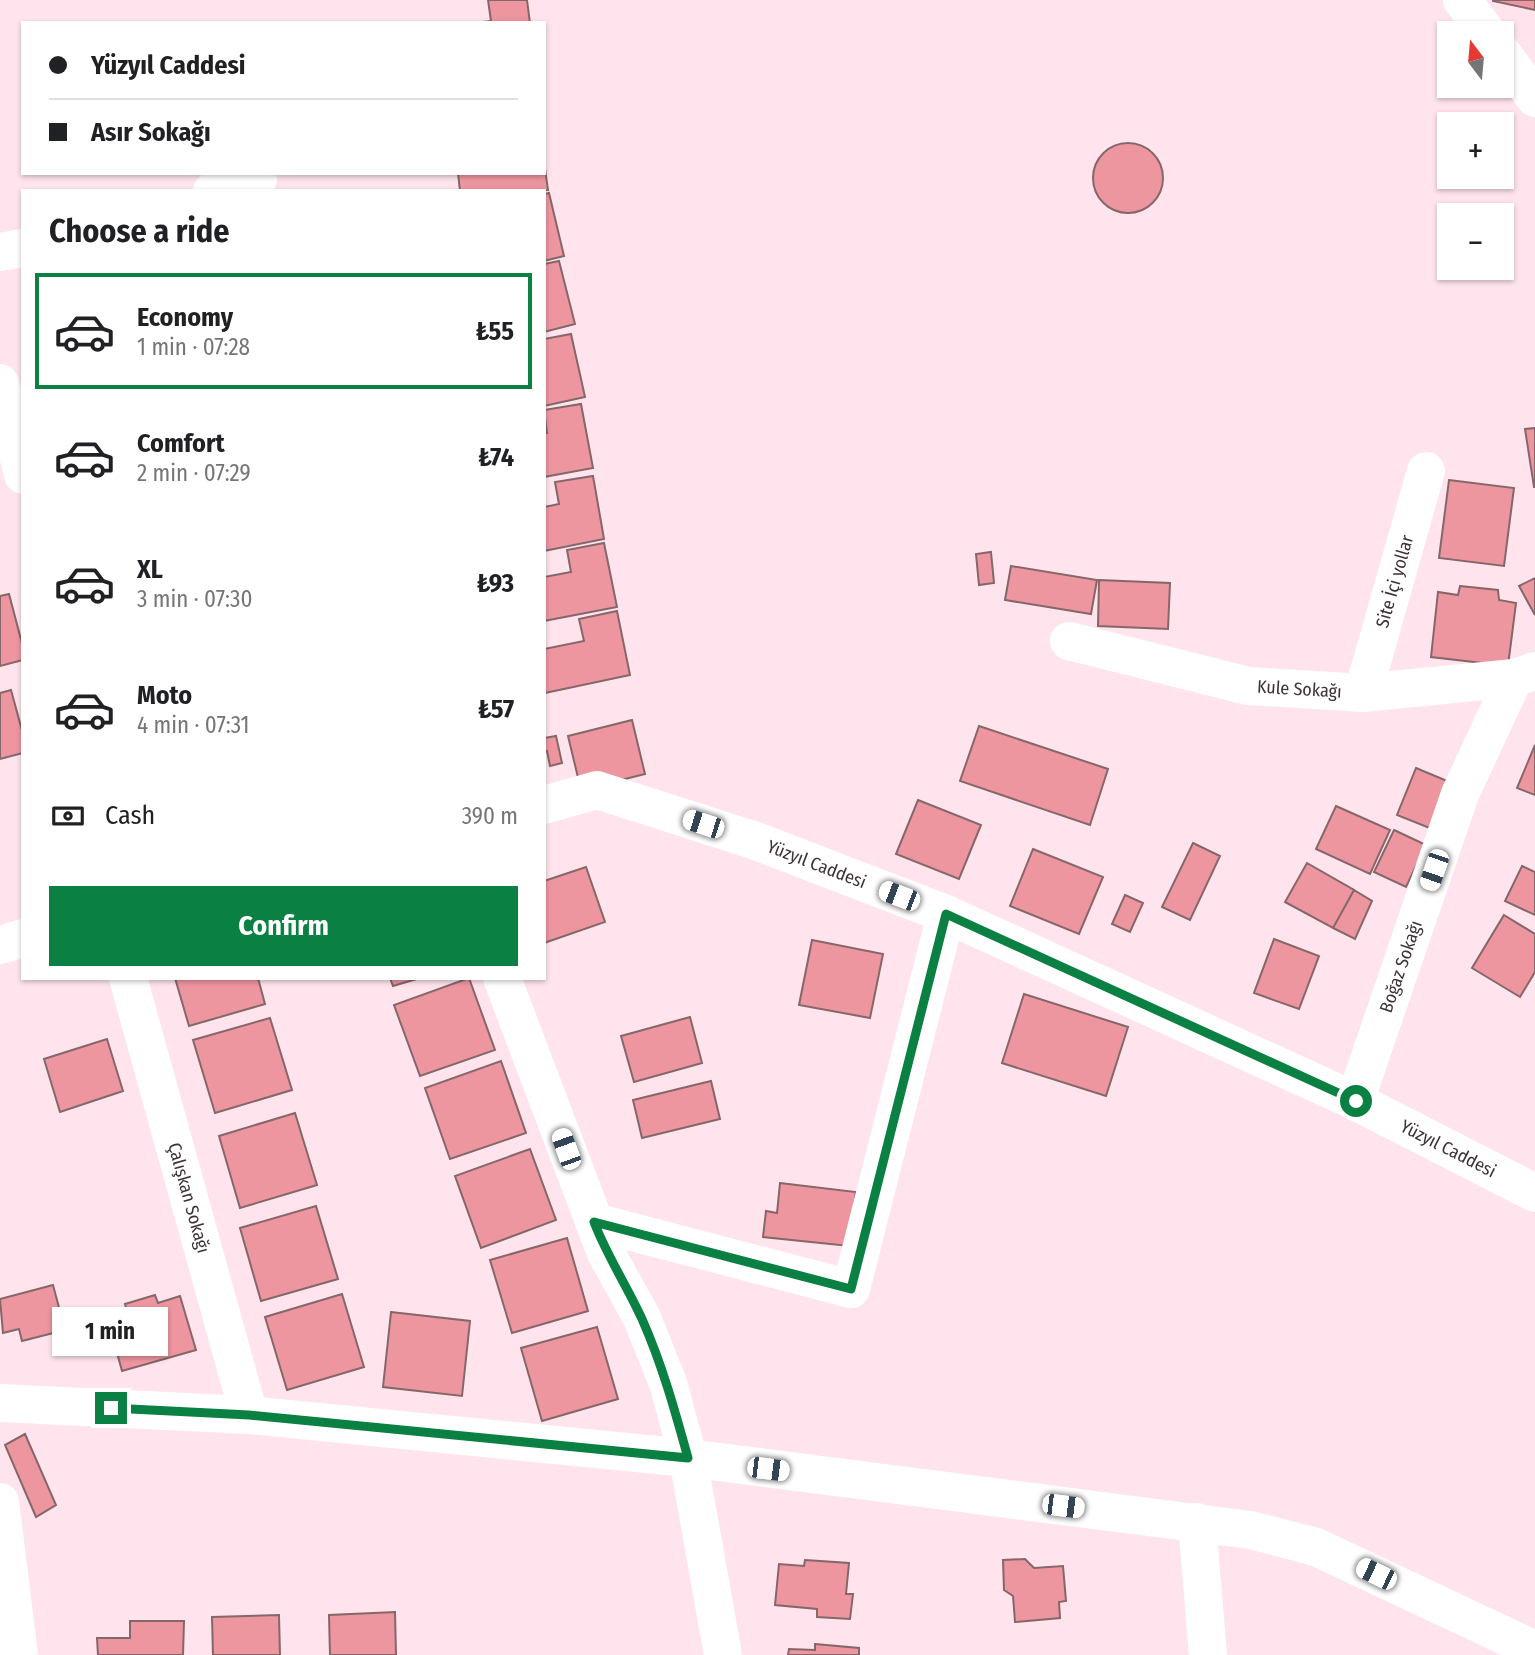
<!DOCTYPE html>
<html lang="en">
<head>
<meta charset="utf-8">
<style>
  body { margin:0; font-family:"Fira Sans Condensed",sans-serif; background:#f2f2f2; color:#202124; height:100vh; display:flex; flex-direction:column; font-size:26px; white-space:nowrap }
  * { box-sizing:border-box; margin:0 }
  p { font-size:23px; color:#757577 }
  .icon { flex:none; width:38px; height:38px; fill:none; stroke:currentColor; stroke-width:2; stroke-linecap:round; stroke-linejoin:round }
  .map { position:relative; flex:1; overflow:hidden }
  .sheet { position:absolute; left:21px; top:189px; width:525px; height:791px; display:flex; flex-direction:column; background:#fff; border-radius:0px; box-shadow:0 2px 5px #0004 }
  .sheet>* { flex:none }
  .hud { position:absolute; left:21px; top:21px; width:525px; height:154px; border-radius:0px; box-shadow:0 2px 5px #0004; display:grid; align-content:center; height:154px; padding:0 28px; background:#fff }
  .needle { width:46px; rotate:344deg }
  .buttons { position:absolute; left:1437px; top:21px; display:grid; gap:14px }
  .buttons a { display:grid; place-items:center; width:77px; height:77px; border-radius:0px; background:#fff; box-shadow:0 2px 5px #0004; font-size:35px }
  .end { position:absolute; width:32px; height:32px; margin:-16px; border:9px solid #0b8043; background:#fff; box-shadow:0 0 0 4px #fff }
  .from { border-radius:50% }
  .bubble { position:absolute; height:49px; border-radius:0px; background:#fff; box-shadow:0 2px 5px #0004; font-size:23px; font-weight:700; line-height:49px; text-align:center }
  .car { position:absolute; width:21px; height:42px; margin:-21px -10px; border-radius:9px; box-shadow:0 0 5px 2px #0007; background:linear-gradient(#fff 24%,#345 0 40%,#fff 0 76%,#345 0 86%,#fff 0) }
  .hud b { display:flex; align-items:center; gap:24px; height:66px; font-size:26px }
  .hud b+b { border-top:2px solid #e0e0e0 }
  .hud i { width:18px; height:18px; background:#202124 }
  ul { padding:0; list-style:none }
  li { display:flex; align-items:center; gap:21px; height:116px; margin:0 14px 10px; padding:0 14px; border:4px solid transparent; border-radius:0px }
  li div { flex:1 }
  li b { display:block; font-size:26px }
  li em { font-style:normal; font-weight:700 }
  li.current { border-color:#0b8043 }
  li>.icon { width:63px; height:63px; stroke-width:1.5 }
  h2 { padding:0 28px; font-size:32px; line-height:84px }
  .pay { display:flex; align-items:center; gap:18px; height:77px; padding:0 28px; font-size:26px }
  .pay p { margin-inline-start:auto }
  .action { display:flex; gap:14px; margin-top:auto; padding:14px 28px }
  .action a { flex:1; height:80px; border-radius:0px; background:#0b8043; color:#fff; font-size:28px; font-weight:700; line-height:80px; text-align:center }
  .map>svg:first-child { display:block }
  .building { fill:#ed96a0; stroke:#856769; stroke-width:2 }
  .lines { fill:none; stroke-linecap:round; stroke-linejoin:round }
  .minor { stroke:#fff; stroke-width:38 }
  .route { stroke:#0b8043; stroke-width:9 }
  .labels { text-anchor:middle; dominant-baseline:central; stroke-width:5; stroke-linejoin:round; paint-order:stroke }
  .street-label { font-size:18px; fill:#3f3237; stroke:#fff }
</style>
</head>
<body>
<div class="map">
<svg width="1535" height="1655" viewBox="0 0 1535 1655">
  <rect width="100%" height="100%" fill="#ffe4ee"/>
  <path class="building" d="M488 0H527L530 23H475L491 21Z
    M1535 0V10L1493 1V0Z
    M1093 178a35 35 0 1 1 70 0a35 35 0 1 1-70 0Z
    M544 162 548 190 460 191 458 173H544Z
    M549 193 564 256 544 261V194Z
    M559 261 575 324 544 332V264Z
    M571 334 585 397 544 406V339Z
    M581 404 593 468 544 477V433H547L544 410Z
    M1535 428V487H1534L1525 429Z
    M593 476 604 539 544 551V507L559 504 555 482Z
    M1449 480 1514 488 1504 566 1439 558Z
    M604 543 617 607 544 621V577L571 572 567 550Z
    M991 552 994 583 979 585 976 554Z
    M1011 566 1097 580 1091 614 1005 600Z
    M1535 578V615L1519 586Z
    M1099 580 1170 583 1168 629 1098 626Z
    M1460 586 1498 590 1499 600 1516 603 1508 666 1431 657 1438 592 1458 595Z
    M9 594 23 647V660L0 666V596Z
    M617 611 630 675 545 693 544 649 584 641 579 619Z
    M11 690 23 734V753L0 759V693Z
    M632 720 645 774 581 790 568 736Z
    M979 726 1108 769 1090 825 960 781Z
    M556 736 562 763 550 766 547 751 544 752V738Z
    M1535 745V795L1517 788Z
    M1416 768 1452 783 1432 829 1397 815Z
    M918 800 981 825 959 879 896 854Z
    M1336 806 1390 830 1370 874 1316 849Z
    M1394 830 1426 845 1406 887 1374 872Z
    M1193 843 1220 856 1190 920 1162 907Z
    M1033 849 1103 877 1079 934 1010 906Z
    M1307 863 1354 890 1333 928 1285 902Z
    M1522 866 1535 872V915L1505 901Z
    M586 867 605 922 544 943V881Z
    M1354 890 1372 901 1355 939 1333 928Z
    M1125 895 1143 903 1130 932 1112 924Z
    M1504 915 1535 934V972L1520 997 1472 968Z
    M1274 939 1319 956 1299 1009 1254 993Z
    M812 940 883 954 870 1018 799 1005Z
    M175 978H258L265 1004 189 1026Z
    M390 978H420L393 986Z
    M469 978 495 1050 420 1076 394 1005Z
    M1024 994 1128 1027 1106 1096 1002 1063Z
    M690 1017 702 1063 634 1082 621 1036Z
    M270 1018 292 1090 215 1113 193 1040Z
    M107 1039 123 1091 60 1112 44 1059Z
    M501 1061 526 1133 450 1159 425 1088Z
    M711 1081 720 1119 642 1138 633 1100Z
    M295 1113 317 1185 240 1208 219 1136Z
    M530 1149 556 1220 481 1248 455 1176Z
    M780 1183 856 1192 849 1246 763 1237 766 1211 777 1213Z
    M316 1206 338 1279 261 1301 240 1228Z
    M567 1238 588 1311 512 1333 490 1260Z
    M53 1285 65 1330 22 1341 19 1329 3 1333 0 1299Z
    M342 1294 364 1367 287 1390 265 1317Z
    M155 1295 158 1303 180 1296 196 1350 122 1371 107 1317 127 1311 125 1304Z
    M391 1312 470 1321 462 1396 383 1387Z
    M597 1327 618 1399 542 1421 521 1348Z
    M25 1434 56 1505 36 1517 5 1445Z
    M1025 1559 1034 1568 1063 1566 1066 1601 1059 1602 1060 1618 1015 1622 1013 1596 1004 1590 1003 1560Z
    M805 1560 849 1563 846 1594H853L850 1619 817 1617V1609L775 1605 779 1564 804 1566Z
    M395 1612 396 1655H330L329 1615Z
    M279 1615 280 1655H213L212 1617Z
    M130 1621H184L183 1655H98L97 1638H130Z
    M815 1644 859 1648V1655H788L789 1649 815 1650Z"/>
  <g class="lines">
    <g class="minor">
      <path d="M1462 0 1487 33"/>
      <path d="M1502 53 1535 98"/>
      <path d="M212 191 258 179"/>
      <path d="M0 252 23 248"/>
      <path d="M0 383 23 475"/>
      <path id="s1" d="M1069 641 1248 686 1363 693 1514 678 1535 671"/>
      <path id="s2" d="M1363 693 1426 471"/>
      <path id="s3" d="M544 805 597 790 756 841 946 914 1355 1101 1535 1193"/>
      <path d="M0 945 23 938"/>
      <path id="s4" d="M128 978 249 1415"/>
      <path d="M502 978 606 1253 642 1318 669 1386 688 1458 723 1655"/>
      <path id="s5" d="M1355 1101 1460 794 1514 678"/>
      <path d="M594 1222 851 1289 946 914"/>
      <path d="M0 1403 249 1415 688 1458 1250 1530 1316 1547 1535 1650"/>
      <path d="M0 1502 19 1655"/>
      <path d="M1197 1522 1208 1655"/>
    </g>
  </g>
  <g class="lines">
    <path class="route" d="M111 1408 249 1415 688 1458C675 1411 662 1364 642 1319 627 1286 607 1256 594 1222L851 1289 946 914 1356 1101"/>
  </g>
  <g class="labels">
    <g class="street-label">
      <text stroke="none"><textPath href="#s2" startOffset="116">Site İçi yollar</textPath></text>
      <text stroke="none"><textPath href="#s1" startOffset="236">Kule Sokağı</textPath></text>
      <text stroke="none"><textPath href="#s3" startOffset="287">Yüzyıl Caddesi</textPath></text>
      <text stroke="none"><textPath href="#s5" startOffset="142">Boğaz Sokağı</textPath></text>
      <text stroke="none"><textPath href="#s3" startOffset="980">Yüzyıl Caddesi</textPath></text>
      <text stroke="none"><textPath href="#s4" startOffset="228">Çalışkan Sokağı</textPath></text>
    </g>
  </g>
</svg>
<div class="buttons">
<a><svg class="needle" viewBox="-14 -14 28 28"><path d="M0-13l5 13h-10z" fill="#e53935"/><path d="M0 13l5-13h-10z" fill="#757577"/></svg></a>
<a>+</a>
<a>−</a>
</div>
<i class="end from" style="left:1356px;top:1101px"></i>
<i class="end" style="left:111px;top:1408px"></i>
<div class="bubble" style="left:52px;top:1307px;width:116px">1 min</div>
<i class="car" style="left:703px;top:824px;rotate:288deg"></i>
<i class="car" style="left:1434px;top:870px;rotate:199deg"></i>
<i class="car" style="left:899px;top:896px;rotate:291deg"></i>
<i class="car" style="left:566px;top:1149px;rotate:340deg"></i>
<i class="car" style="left:768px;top:1469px;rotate:97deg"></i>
<i class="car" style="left:1063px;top:1506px;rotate:97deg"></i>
<i class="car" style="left:1376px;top:1574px;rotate:296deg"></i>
<div class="hud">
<b><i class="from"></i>Yüzyıl Caddesi</b>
<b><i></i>Asır Sokağı</b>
</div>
<section class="sheet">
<h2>Choose a ride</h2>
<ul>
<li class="current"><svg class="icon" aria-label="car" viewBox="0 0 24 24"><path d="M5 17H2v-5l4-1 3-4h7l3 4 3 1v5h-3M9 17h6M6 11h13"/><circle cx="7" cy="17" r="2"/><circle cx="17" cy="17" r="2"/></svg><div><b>Economy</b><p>1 min · 07:28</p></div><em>₺55</em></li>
<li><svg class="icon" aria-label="car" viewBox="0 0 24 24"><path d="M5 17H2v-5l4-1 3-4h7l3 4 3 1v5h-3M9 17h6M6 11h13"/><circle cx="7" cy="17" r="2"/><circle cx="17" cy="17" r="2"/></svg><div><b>Comfort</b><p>2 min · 07:29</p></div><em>₺74</em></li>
<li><svg class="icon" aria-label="car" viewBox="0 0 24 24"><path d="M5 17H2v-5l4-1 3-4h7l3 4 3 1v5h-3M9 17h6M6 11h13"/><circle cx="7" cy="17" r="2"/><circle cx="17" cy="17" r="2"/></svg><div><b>XL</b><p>3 min · 07:30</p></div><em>₺93</em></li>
<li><svg class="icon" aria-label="car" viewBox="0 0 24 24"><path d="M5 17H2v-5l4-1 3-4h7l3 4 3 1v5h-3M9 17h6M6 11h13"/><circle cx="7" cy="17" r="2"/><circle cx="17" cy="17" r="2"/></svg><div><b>Moto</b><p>4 min · 07:31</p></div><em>₺57</em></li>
</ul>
<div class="pay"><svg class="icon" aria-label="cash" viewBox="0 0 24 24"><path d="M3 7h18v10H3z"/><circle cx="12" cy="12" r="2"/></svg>Cash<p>390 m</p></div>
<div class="action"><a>Confirm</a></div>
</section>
</div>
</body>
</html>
